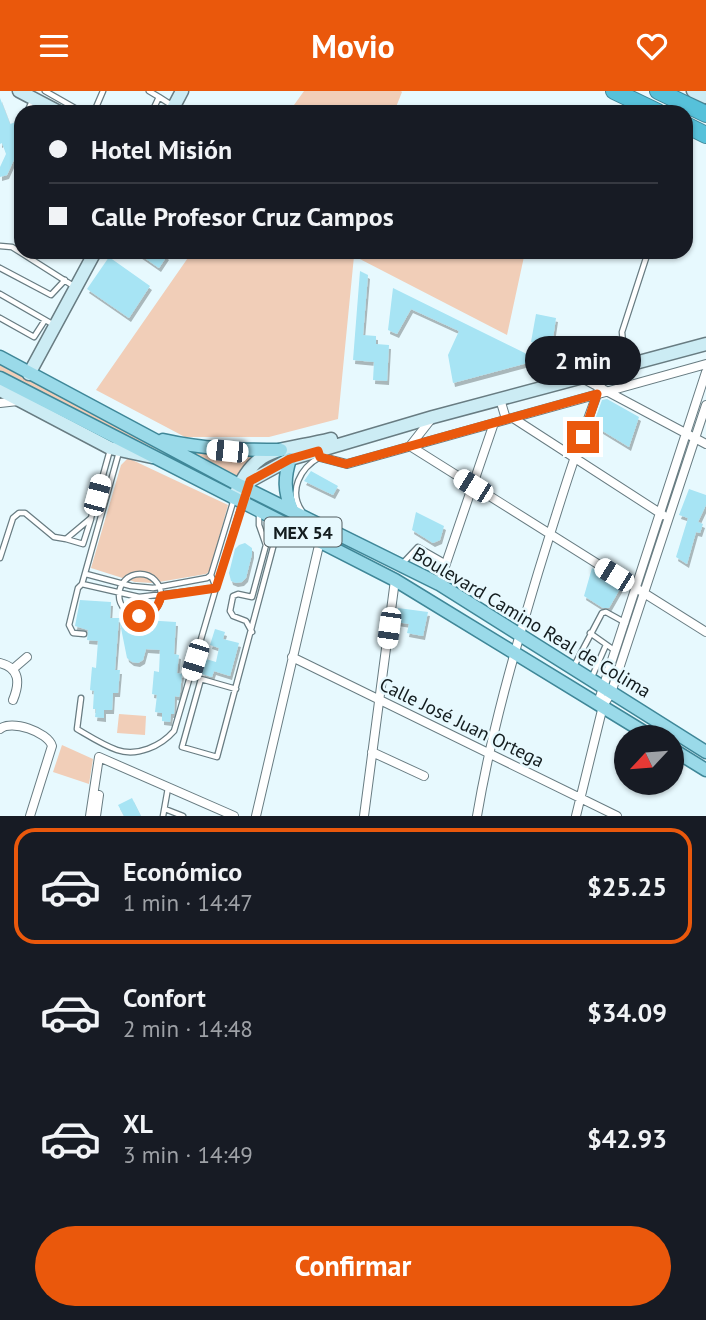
<!DOCTYPE html>
<html lang="es">
<head>
<meta charset="utf-8">
<style>
  body { margin:0; font-family:"PT Sans",sans-serif; background:#242831; color:#f1f3f6; height:100vh; display:flex; flex-direction:column; font-size:26px; white-space:nowrap }
  * { box-sizing:border-box; margin:0 }
  p { font-size:23px; color:#9ea1a6 }
  .icon { flex:none; width:38px; height:38px; fill:none; stroke:currentColor; stroke-width:2; stroke-linecap:round; stroke-linejoin:round }
  .map { position:relative; height:725px; overflow:hidden }
  .panel { display:flex; flex-direction:column; background:#171b24; flex:1 }
  .panel>* { flex:none }
  .banner { position:absolute; left:14px; top:14px; width:679px; height:154px; border-radius:21px; box-shadow:0 2px 5px #0004; display:grid; align-content:center; height:154px; padding:0 35px; background:#171b24 }
  .needle { width:46px; rotate:244deg }
  .controls { position:absolute; left:614px; top:634px; display:grid; gap:14px }
  .controls a { display:grid; place-items:center; width:70px; height:70px; border-radius:50%; background:#171b24; box-shadow:0 2px 5px #0004; font-size:35px }
  .end { position:absolute; width:32px; height:32px; margin:-16px; border:9px solid #ea580c; background:#fff; box-shadow:0 0 0 4px #fff }
  .from { border-radius:50% }
  .bubble { position:absolute; height:49px; border-radius:24px; background:#171b24; box-shadow:0 2px 5px #0004; font-size:23px; font-weight:700; line-height:49px; text-align:center }
  .car { position:absolute; width:21px; height:42px; margin:-21px -10px; border-radius:9px; box-shadow:0 0 5px 2px #0007; background:linear-gradient(#fff 24%,#345 0 40%,#fff 0 76%,#345 0 86%,#fff 0) }
  .banner b { display:flex; align-items:center; gap:24px; height:66px; font-size:26px }
  .banner b+b { border-top:2px solid #363941 }
  .banner i { width:18px; height:18px; background:#f1f3f6 }
  ul { padding:12px 0 0; list-style:none }
  li { display:flex; align-items:center; gap:21px; height:116px; margin:0 14px 10px; padding:0 21px; border:4px solid transparent; border-radius:21px }
  li div { flex:1 }
  li b { display:block; font-size:26px }
  li em { font-style:normal; font-weight:700 }
  li.on { border-color:#ea580c }
  li>.icon { width:63px; height:63px; stroke-width:1.5 }
  .primary-button { display:flex; gap:14px; margin-top:auto; padding:14px 35px }
  .primary-button a { flex:1; height:80px; border-radius:42px; background:#ea580c; color:#fff; font-size:28px; font-weight:700; line-height:80px; text-align:center }
  header { display:flex; justify-content:space-between; align-items:center; height:91px; padding:0 35px; background:#ea580c; color:#fff; font-size:32px; font-weight:700 }
  .map>svg:first-child { display:block }
  .green { fill:#f1ceb8 }
  .building { fill:#a7e4f4; filter:url(#shadow) }
  .lines { fill:none; stroke-linecap:round; stroke-linejoin:round }
  .lane-casing { stroke:#687c82; stroke-width:7 }
  .street-casing { stroke:#687c82; stroke-width:10 }
  .secondary-casing { stroke:#687c82; stroke-width:15 }
  .primary-casing { stroke:#3f8798; stroke-width:15 }
  .highway-casing { stroke:#3f8798; stroke-width:18 }
  .lane { stroke:#fff; stroke-width:4.5 }
  .street { stroke:#fff; stroke-width:8 }
  .secondary { stroke:#ccecf4; stroke-width:12 }
  .primary { stroke:#9adae9; stroke-width:12 }
  .highway { stroke:#56c1da; stroke-width:16 }
  .route { stroke:#ea580c; stroke-width:9 }
  .labels { text-anchor:middle; dominant-baseline:central; stroke-width:5; stroke-linejoin:round; paint-order:stroke }
  .shield { fill:#e7f9fe; stroke:#535e61; stroke-width:2 }
  .shield-label { font-size:18px; font-weight:bold; fill:#131c1e }
  .street-label { font-size:19px; fill:#131c1e; stroke:#e7f9fe }
</style>
</head>
<body>
<header><svg class="icon" aria-label="menu" viewBox="0 0 24 24"><path d="M4 6h16M4 12h16M4 18h16"/></svg>Movio<svg class="icon" aria-label="heart" viewBox="0 0 24 24"><path d="M12 20l-8-8c-3-5 5-10 8-4 3-6 11-1 8 4z"/></svg></header>
<div class="map">
<svg width="706" height="725" viewBox="0 0 706 725">
  <defs>
    <filter id="shadow"><feDropShadow dx="2" dy="4" stdDeviation="0" flood-color="#0004"/></filter>
  </defs>
  <rect width="100%" height="100%" fill="#e7f9fe"/>
  <path class="green" d="M304 0H401L402 1 394 21H289Z
    M192 161H525L507 244 354 165 338 328 269 346H185L96 299Z
    M0 271 226 391 73 319 0 280Z
    M171 353 262 363 239 387Z
    M128 367 228 414 210 480 206 483 153 492 135 491 91 477 121 374Z
    M119 623 146 625 145 644 117 642Z
    M62 654 93 668 89 693 53 681Z"/>
  <path class="building" d="M0 7 10 33 19 30 16 45 21 48V67L18 60 7 84 0 86V76L6 63 2 52 0 53Z
    M136 161H162L167 165 159 177Z
    M109 166 150 195 129 227 87 198Z
    M360 180 368 184 363 244 376 245V253L389 254 387 290 373 289 374 271 353 269Z
    M393 197 478 239 539 269 453 292 448 264 459 240 411 218 397 243 388 239Z
    M536 223 556 227 552 254 531 251Z
    M607 308 639 326 629 356 593 334 602 309Z
    M311 380 338 395 333 404 304 390Z
    M689 398 706 404V414L698 431 703 433 700 442 696 441 687 473 676 466 688 427 679 424Z
    M416 421 444 435 440 449 433 452 412 439Z
    M245 452 252 457V463L246 487 242 491 236 492 231 490 229 482 235 458 239 454Z
    M592 477 621 496 609 517H603L584 505Z
    M80 509 111 511 110 527H119L115 579H120L118 602H113L112 619H104V627L95 626 96 618H93L94 600 90 599 92 576 96 577 98 550 87 549 88 539 75 535Z
    M132 515H144V529L176 531 174 563 179 564 177 582 182 583 180 602 179 606 175 605 174 623H171L170 631 162 630V622L155 621 157 604 152 603 154 580 159 581 160 559 146 558 143 569 138 572 132 571 127 567 119 527 131 528Z
    M398 517 428 521 423 545 407 542 409 533 396 531Z
    M215 538 225 541 223 548 239 552 230 585 214 580 212 586 202 583 206 568 216 571 219 557 210 554Z
    M132 707 141 725H124L118 714Z"/>
  <g class="lines">
    <g class="lane-casing">
      <path id="lane" d="M45 0 82 21
        M149 0 159 6 152 21
        M159 6 173 15
        M27 21 33 8
        M94 21 103 0
        M0 155 12 156 75 196
        M0 177 51 204 65 189
        M0 203 54 234
        M0 227 34 246 45 229
        M625 274 622 241 648 161
        M119 361 82 493 139 506 216 497 242 412
        M302 420C288 400 300 377 320 366
        M66 448 83 453 91 428
        M0 467 13 427 19 422H25L54 446 66 448 91 427 110 359
        M402 473 418 456 446 472
        M86 483 131 495 153 497 207 487 211 484 234 408
        M119 504a21 21 0 1 1 42 0a21 21 0 1 1-42 0Z
        M82 493 78 497 69 534 73 542 84 543
        M252 541 246 530 233 525 230 520 233 505 238 503 252 506 266 454 259 434V424
        M590 542 614 559
        M573 577 602 522 606 521 626 532
        M591 588 606 554
        M236 598 201 588 182 656 217 666 279 434
        M81 607 77 638C89 645 103 654 117 659 137 666 161 655 174 640L216 497 211 484
        M165 718 183 725
        M163 725 168 697"/>
    </g>
    <g class="street-casing">
      <path id="street" d="M582 287 706 353
        M500 308 506 328
        M0 312 18 310
        M432 327 410 355 706 541
        M513 327 663 424
        M318 360 320 366 347 373 706 273
        M439 493 494 332
        M292 566 617 725
        M0 572C20 577 20 592 13 609
        M13 578 27 566
        M598 612 706 281
        M0 638C11 628 48 641 52 655L30 725
        M372 661 424 685
        M90 725 99 666 234 725
        M96 725 99 704
        M256 725 320 450
        M364 725 395 489
        M477 725C491 642 514 562 538 482 559 414 580 346 606 280
        M576 725 603 615 611 602 706 314"/>
    </g>
    <g class="secondary-casing">
      <path id="secondary" d="M19 0 59 21
        M693 0 706 6
        M171 21 182 0
        M29 283 95 161
        M0 299 110 357 152 366
        M234 407C255 352 281 361 331 348
        M242 411 250 390 290 368 318 360 433 326 706 253"/>
    </g>
    <g class="primary-casing">
      <path id="primary" d="M0 266 239 394 439 493 706 661
        M0 287 395 489 652 646
        M163 349C203 358 240 359 281 359
        M290 368C284 387 284 400 292 419
        M672 658 706 679"/>
    </g>
    <g class="highway-casing">
      <path id="highway" d="M614 0 658 21
        M658 0 706 23
        M686 34 706 44"/>
    </g>
    <use href="#lane" class="lane"/>
    <use href="#street" class="street"/>
    <use href="#secondary" class="secondary"/>
    <use href="#primary" class="primary"/>
    <use href="#highway" class="highway"/>
  </g>
  <g class="lines">
    <path class="route" d="M139 525C152 524 158 517 161 505L216 497 250 390 290 368 318 360 320 366 346 373 597 303 583 346"/>
  </g>
  <g class="labels">
    <rect class="shield" x="264.5" y="426.5" width="77" height="29" rx="5"/>
    <g class="shield-label">
      <text x="303" y="441">MEX 54</text>
    </g>
    <g class="street-label">
      <text transform="translate(532 531) rotate(31)">Boulevard Camino Real de Colima</text>
      <text transform="translate(462 631) rotate(26)">Calle José Juan Ortega</text>
    </g>
  </g>
</svg>
<div class="controls">
<a><svg class="needle" viewBox="-14 -14 28 28"><path d="M0-13l5 13h-10z" fill="#e53935"/><path d="M0 13l5-13h-10z" fill="#9ea1a6"/></svg></a>
</div>
<i class="end from" style="left:139px;top:525px"></i>
<i class="end" style="left:583px;top:346px"></i>
<div class="bubble" style="left:525px;top:245px;width:116px">2 min</div>
<i class="car" style="left:227px;top:360px;rotate:276deg"></i>
<i class="car" style="left:473px;top:395px;rotate:302deg"></i>
<i class="car" style="left:97px;top:404px;rotate:15deg"></i>
<i class="car" style="left:614px;top:484px;rotate:302deg"></i>
<i class="car" style="left:389px;top:537px;rotate:188deg"></i>
<i class="car" style="left:195px;top:569px;rotate:197deg"></i>
<div class="banner">
<b><i class="from"></i>Hotel Misión</b>
<b><i></i>Calle Profesor Cruz Campos</b>
</div>
</div>
<section class="panel">
<ul>
<li class="on"><svg class="icon" aria-label="car" viewBox="0 0 24 24"><path d="M5 17H2v-5l4-1 3-4h7l3 4 3 1v5h-3M9 17h6M6 11h13"/><circle cx="7" cy="17" r="2"/><circle cx="17" cy="17" r="2"/></svg><div><b>Económico</b><p>1 min · 14:47</p></div><em>$25.25</em></li>
<li><svg class="icon" aria-label="car" viewBox="0 0 24 24"><path d="M5 17H2v-5l4-1 3-4h7l3 4 3 1v5h-3M9 17h6M6 11h13"/><circle cx="7" cy="17" r="2"/><circle cx="17" cy="17" r="2"/></svg><div><b>Confort</b><p>2 min · 14:48</p></div><em>$34.09</em></li>
<li><svg class="icon" aria-label="car" viewBox="0 0 24 24"><path d="M5 17H2v-5l4-1 3-4h7l3 4 3 1v5h-3M9 17h6M6 11h13"/><circle cx="7" cy="17" r="2"/><circle cx="17" cy="17" r="2"/></svg><div><b>XL</b><p>3 min · 14:49</p></div><em>$42.93</em></li>
</ul>
<div class="primary-button"><a>Confirmar</a></div>
</section>
</body>
</html>
